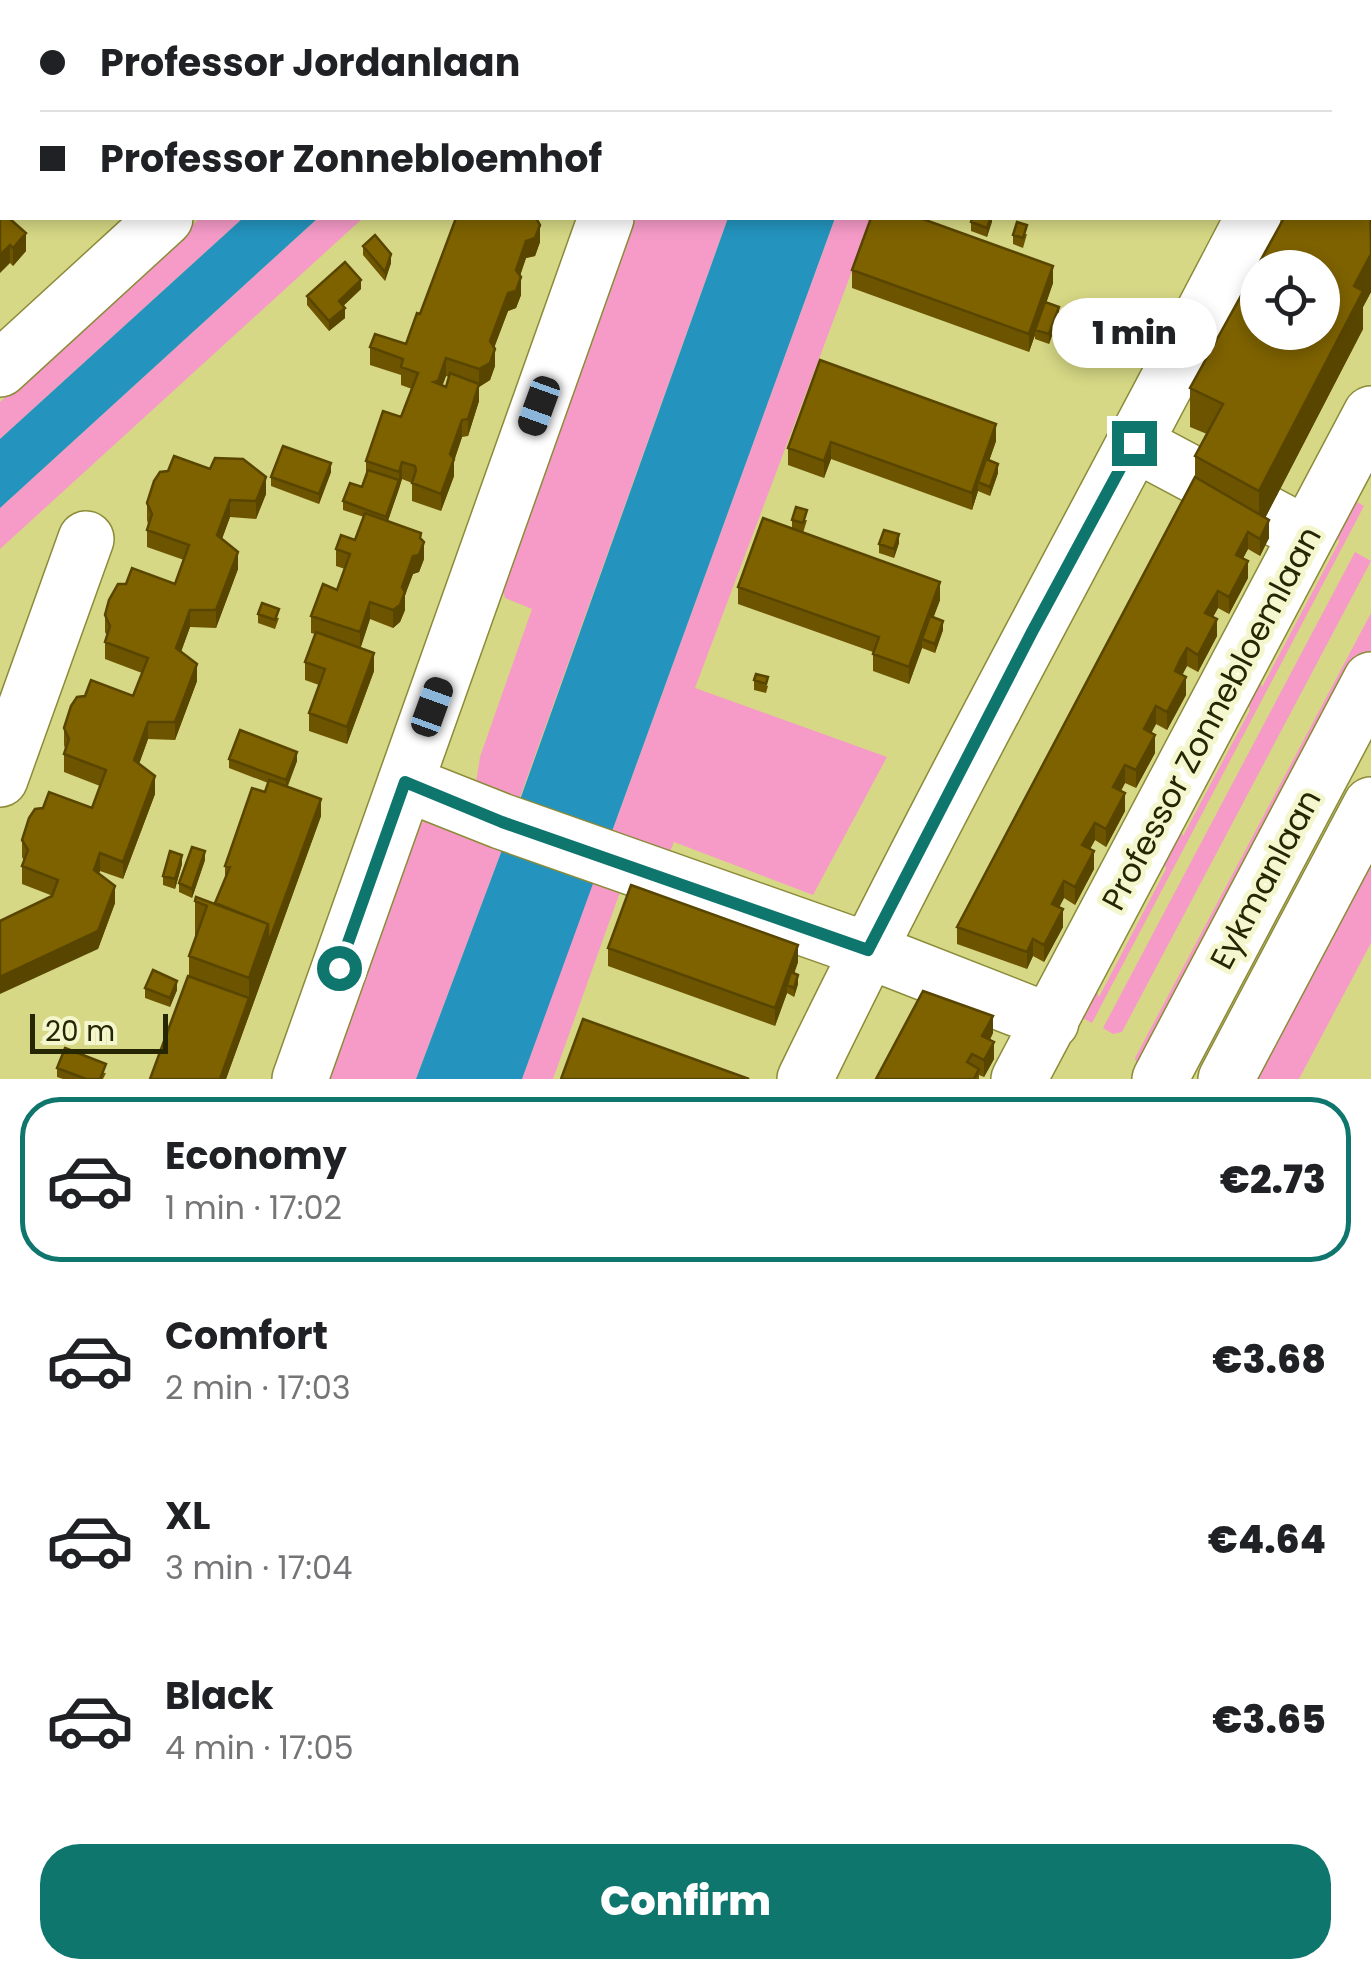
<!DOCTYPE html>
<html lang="en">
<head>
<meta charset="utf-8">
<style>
  body { margin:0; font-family:Poppins,sans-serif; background:#f6f6f6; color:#202124; height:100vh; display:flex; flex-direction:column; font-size:38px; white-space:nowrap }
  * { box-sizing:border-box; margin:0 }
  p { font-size:32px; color:#757577 }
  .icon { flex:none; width:55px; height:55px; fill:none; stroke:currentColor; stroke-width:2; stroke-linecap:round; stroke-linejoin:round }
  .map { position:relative; height:1079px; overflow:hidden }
  .drawer { display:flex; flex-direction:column; background:#fff; flex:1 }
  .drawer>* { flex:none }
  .guide { position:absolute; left:0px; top:0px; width:1372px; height:220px; box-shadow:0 5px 15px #0003; display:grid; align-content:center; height:220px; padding:0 40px; background:#fff }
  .tools { position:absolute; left:1240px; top:250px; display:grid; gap:20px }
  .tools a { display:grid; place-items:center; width:100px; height:100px; border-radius:50%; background:#fff; box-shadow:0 5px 15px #0003; font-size:50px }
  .scale { position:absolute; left:30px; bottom:25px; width:138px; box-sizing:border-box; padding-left:10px; border:5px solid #262603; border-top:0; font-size:28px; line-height:35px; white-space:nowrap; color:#262603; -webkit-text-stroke:8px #f4f6ce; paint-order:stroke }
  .end { position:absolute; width:45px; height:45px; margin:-22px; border:12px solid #0f766e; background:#fff; box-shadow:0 0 0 5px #fff }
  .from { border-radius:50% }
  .bubble { position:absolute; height:70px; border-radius:35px; background:#fff; box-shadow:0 5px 15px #0003; font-size:32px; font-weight:800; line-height:70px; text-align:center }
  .car { position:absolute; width:30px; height:60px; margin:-30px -15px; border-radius:12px; box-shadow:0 0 8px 2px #0007; background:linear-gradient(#222 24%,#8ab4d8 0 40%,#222 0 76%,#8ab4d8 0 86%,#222 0) }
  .guide b { display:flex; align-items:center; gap:35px; height:95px; font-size:38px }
  .guide b+b { border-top:2px solid #e0e0e0 }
  .guide i { width:25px; height:25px; background:#202124 }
  ul { padding:18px 0 0; list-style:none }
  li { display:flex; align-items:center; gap:30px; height:165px; margin:0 20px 15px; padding:0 20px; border:5px solid transparent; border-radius:40px }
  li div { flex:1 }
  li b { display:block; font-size:38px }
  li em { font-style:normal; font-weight:800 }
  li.active { border-color:#0f766e }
  li>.icon { width:90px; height:90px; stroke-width:1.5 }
  .cta { display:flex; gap:20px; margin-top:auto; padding:20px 40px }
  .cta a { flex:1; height:115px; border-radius:40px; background:#0f766e; color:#fff; font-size:40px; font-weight:800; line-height:115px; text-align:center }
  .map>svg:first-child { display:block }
  .green { fill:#f69bc8 }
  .water { fill:#2494be }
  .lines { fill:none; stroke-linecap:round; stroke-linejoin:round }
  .minor-casing { stroke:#8b8b39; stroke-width:58 }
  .major-casing { stroke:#8b8b39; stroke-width:58 }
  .minor { stroke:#fff; stroke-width:55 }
  .major { stroke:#fff; stroke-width:55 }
  .wall { fill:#6c5400; fill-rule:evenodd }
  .shaded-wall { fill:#584500 }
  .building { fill:#7e6200; stroke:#584500; stroke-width:2.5; fill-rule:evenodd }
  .route { stroke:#0f766e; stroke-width:12 }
  .labels { text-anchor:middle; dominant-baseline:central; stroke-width:10; stroke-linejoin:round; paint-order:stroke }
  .street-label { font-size:32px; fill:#262603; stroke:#f4f6ce }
</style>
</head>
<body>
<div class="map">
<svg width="1371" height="1079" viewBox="0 0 1371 1079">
  <rect width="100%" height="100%" fill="#d6d885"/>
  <path class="green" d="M200 218H243L0 439V402Z
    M318 218H363L0 549V508Z
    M634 218H728L519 800 475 789 480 757 532 609 505 598 502 588Z
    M835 218H872L695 688 887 757 813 895 674 842 667 859 610 837Z
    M1335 490 1364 506 1092 1023 1066 1009 1088 968 1099 997 1166 869 1153 834 1170 802 1183 836 1250 710 1239 673 1252 661 1262 687 1339 542 1328 503Z
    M1355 552 1371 561 1122 1032 1113 1034 1103 1028Z
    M1371 613V654L1137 1065 1135 1058Z
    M424 821 502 850 416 1079H325L416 830Z
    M1371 823V943L1299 1079H1236Z
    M592 882 620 892 553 1079H522Z"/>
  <path class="water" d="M243 218H318L0 508V439Z
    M728 218H835L522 1079H416L502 850Z"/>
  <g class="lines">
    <g class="minor-casing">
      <path id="minor" d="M1070 0 1076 2
        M399 2 401 0
        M679 2 680 0
        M1370 140 1371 141
        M0 369 165 218
        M1134 443 1307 535
        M0 779 86 539
        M405 783 501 821 867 950 1051 1022
        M300 1079 606 218
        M805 1079C946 788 1104 505 1253 218
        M1019 1079 1371 414"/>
    </g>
    <g class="major-casing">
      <path id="major" d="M1160 1079 1371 680
        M1226 1079 1371 805"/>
    </g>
    <use href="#minor" class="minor"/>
    <use href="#major" class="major"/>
  </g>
  <path class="wall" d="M0 142 2 144V191L0 188Z
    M1371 181V292L1363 307V329L1265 518 1269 538 1260 556 1248 549 1243 558 1248 578 1229 614 1218 608 1213 617 1217 636 1198 672 1187 666 1182 675 1186 695 1167 730 1156 724 1151 733 1155 753 1136 788 1125 783 1121 791 1125 811 1106 847 1095 840 1090 849 1094 869 1075 905 1064 898 1059 907 1063 927 1044 962 1033 956 1027 969 957 944V927L1195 477V456L1207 434 1190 427V388Z
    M0 209 26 251 13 266 10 263Z
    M538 218 540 242 535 256 526 258 520 276 521 295 516 308 508 311 494 347 495 366 490 380 479 387V401L468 436 462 437 454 461V476L441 511 412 501V483L402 479 388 521 421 539 424 559 419 572 413 574 405 595V610L400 622 393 628 370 619 360 648 374 671 347 744 309 731V713L319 685 305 680V662L315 634 311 633V616L337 590 345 569 336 566V549L355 540 364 517 343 510V501L362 487 366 477V461L401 417 412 389 401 385V375L370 365V347L406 344 420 314ZM446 376 449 377 446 387 442 386Z
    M992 218 987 237 971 231V222Z
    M1027 234 1023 248 1013 244V235Z
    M363 246 391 263 385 281 363 255Z
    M852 270 1053 283 1046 303 1059 316 1049 344 1035 339V335L1029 352 852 288Z
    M361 289 343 306 345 318 329 331 307 305V296Z
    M820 360 996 441 989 461 998 473 990 496 978 491 972 510 831 459 824 478 788 465V448Z
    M331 472 319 504 271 486V477Z
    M266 494 256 519 230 517 222 539 238 569 216 628 190 627 181 652 197 681 175 740 148 739 139 764 155 794 123 879 100 871 99 873 115 903 98 949 53 896 22 884V866L24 861 22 857V840L92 808 100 786 64 772V754L65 749 64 745V728L133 696 142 673 105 659V642L107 636 105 632V615L175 584 184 560 147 547V530L148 524 147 520V503Z
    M792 520H807L803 533 940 600 933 618 943 630 935 653 922 648 909 684 873 671V652L738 604V587L792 529Z
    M899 543 894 558 879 553V544Z
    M258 614 279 618 275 629 258 623Z
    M754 680 768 686 766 693 754 690Z
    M229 759 297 761 288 786 321 816 226 1079 189 976V956L195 939V901L215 903 225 878V866L265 792 268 783 229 768Z
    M205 860 192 898 179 892V883Z
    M182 864 175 889 163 885V876Z
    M608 948 798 962 794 973 798 984 794 997 787 993 775 1026 608 966Z
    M145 988 177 990 170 1007 145 998Z
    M993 1033 990 1040 994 1059 984 1077 979 1075V1079H876Z
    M57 1068 106 1073 103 1079H63L57 1077Z"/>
  <path class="shaded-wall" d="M990 218H992V222L987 237V228Z
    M540 225V242L535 256 526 258 516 287V270L526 241Z
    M26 233V251L13 266V248Z
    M10 245V263L0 273V255Z
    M391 254V263L385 281V272Z
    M1371 254V292L1363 307V329L1259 530V491L1354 286Z
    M1053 266V283L1037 330H1035V335L1029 352V334Z
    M521 277V295L516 308 508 311 490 359V341L508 293Z
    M361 280V289L339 310V301Z
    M1059 307V316L1049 344V334Z
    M345 308V318L329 331V321Z
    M495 349V366L490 380 479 387V401L468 436V419L479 384V369Z
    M446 358V376L438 398 434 382Z
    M462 420V437L454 461V476L441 511V494L450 454Z
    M996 424V441L981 484 978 482V491L972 510V493Z
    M831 442V459L824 478V461Z
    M402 462V479L399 489V472Z
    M331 463V472L319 504V494Z
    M998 464V473L990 496V487Z
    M266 477V494L256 519V501Z
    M399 480V489L386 526V517Z
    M230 500V517L217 552V535Z
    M1269 520V538L1260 556V539Z
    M1248 532V549L1236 572V555Z
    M421 533V548L424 542V559L419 572 413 574 405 595V610L400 622 393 628V610Z
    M899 534V543L894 558V549Z
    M238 552V569L216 628V610Z
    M1248 561V578L1229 614V597Z
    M940 582V600L925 640 922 639V648L909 684V667Z
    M1218 591V608L1205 631V613Z
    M370 602V619L360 650V632Z
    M190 610V627L176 665V648Z
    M1217 619V636L1198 672V655Z
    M943 621V630L935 653V644Z
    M1187 648V666L1175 689V671Z
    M374 653V671L347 744V727Z
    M197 664V681L175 740V722Z
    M1186 677V695L1167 730V712Z
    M1156 706V724L1144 747V729Z
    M148 722V739L134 778V760Z
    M1155 735V753L1136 788V770Z
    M297 752V761L286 789V780Z
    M1125 765V783L1113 805V787Z
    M155 776V794L123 879V862Z
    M1125 793V811L1106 847V829Z
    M321 799V816L226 1079H220L249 998V978L268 924Z
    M1095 823V840L1082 863V845Z
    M205 851V860L192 898V889Z
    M1094 851V869L1075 905V887Z
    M100 853V871L94 887V870Z
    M182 855V864L175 889V879Z
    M1064 881V898L1052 921V904Z
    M115 886V903L98 949 0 994V977Z
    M1063 909V927L1044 962V945Z
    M1033 939V956L1027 969V952Z
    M798 945V962L790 986 787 985V993L775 1026V1008Z
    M798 975V984L794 997V988Z
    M177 981V990L170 1007V998Z
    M993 1016V1033L982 1053V1036Z
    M994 1042V1059L984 1077V1060Z"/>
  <path class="building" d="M117 0H136L138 2H119Z
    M160 0H250L248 2H157Z
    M0 142 2 144V173L0 171Z
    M1370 181 1371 254 1354 286 1363 291 1259 491 1195 456 1223 404 1190 388 1284 218H1370ZM1258 268H1322V332H1258Z
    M0 209 2 211V218H9L26 233 13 248 10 245 0 255Z
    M456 218H536L540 225 535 238 526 241 516 270 521 277 516 291 508 293 490 341 495 349 490 363 479 369 446 358 438 381 434 382 446 387 450 373 479 384 468 419 462 420 450 454 454 459 441 494 412 483 416 470 415 466 402 462 399 472 366 461 383 411 401 417 418 373 401 367 403 359 370 347 375 334 406 344 417 313 420 314Z
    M871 218H920L1053 266 1029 334 852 270Z
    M972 218H990L987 228 971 222Z
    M1017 222 1027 225 1023 238 1013 235Z
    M375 235 391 254 385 272 363 246Z
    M345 262 361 280 339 301 345 308 329 321 307 296Z
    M1045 302 1059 307 1049 334 1035 330Z
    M820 360 996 424 972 493 831 442 824 461 788 448Z
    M283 446 331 463 319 494 271 477Z
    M174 456 210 469 215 458 243 459 266 477 256 501 230 500 217 535 238 552 216 610H190L176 648 197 664 175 722H148L134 760 155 776 123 862 100 853 94 870 115 886 98 931 0 977V921L52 896 58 880 22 866 28 850 22 840 29 818 35 809 43 808 49 792 92 808 106 770 64 754 69 739 64 728 71 706 77 697 85 696 91 680 133 696 148 658 105 642 110 626 105 615 109 600 118 584H126L132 568 175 584 189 545 147 530 152 514 147 503 154 481 160 472 168 471Z
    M986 459 998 464 990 487 978 482Z
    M368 470 399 480 386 517 343 501 350 483 362 487Z
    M1195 477 1269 520 1260 539 1248 532 1236 555 1248 561 1229 597 1218 591 1205 613 1217 619 1198 655 1187 648 1180 660 1175 671 1186 677 1167 712 1156 706 1144 729 1155 735 1136 770 1125 765 1113 787 1125 793 1106 829 1095 823 1082 845 1094 851 1075 887 1064 881 1058 892 1052 904 1063 909 1044 945 1033 939 1027 952 957 927Z
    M796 507 807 510 803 523 792 520Z
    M365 513 421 533 420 538 424 542 419 555 413 556 402 587 405 592 400 605 393 610 370 602 360 632 311 616 323 584 337 590 350 554 336 549 341 535 355 540Z
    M763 518 940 582 909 667 873 654 879 637 738 587Z
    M884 530 899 534 894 549 879 544Z
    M262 603 279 609 275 620 258 614Z
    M930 616 943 621 935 644 922 639Z
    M316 632 374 653 347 727 309 713 325 669 305 662Z
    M756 674 768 677 766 684 754 680Z
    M240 730 297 752 286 780 229 759Z
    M269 780 321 799 268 944V924L215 903 230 867 225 866 252 788 265 792Z
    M192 847 205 851 192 889 179 883Z
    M170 851 182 855 175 879 163 876Z
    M631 885 798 945 775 1008 608 948Z
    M196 897 268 924 249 978 189 956 207 906 195 901Z
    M153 970 177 981 170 998 145 988Z
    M791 972 798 975 794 988 787 985Z
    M188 976 249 998 220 1079H150Z
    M923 991 993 1016 982 1036 994 1042 984 1060 972 1054 967 1062 979 1069 974 1079H876Z
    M583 1019 749 1079H561Z
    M65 1048 106 1064 100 1079H86L57 1068Z"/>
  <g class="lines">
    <path class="route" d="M339 968 405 782 502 822 868 950 1032 632 1134 443"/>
  </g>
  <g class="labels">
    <g class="street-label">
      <text transform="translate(1211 718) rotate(-62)">Professor Zonnebloemlaan</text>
      <text transform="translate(1265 879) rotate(-62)">Eykmanlaan</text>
    </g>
  </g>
</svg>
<div class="tools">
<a><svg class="icon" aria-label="locate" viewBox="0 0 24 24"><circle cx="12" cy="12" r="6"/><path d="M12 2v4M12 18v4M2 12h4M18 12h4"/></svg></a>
</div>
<div class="scale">20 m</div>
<i class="end from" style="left:339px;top:968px"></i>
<i class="end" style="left:1134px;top:443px"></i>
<div class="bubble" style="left:1052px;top:298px;width:165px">1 min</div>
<i class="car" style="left:539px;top:406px;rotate:200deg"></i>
<i class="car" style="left:432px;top:707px;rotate:20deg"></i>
<div class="guide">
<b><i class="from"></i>Professor Jordanlaan</b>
<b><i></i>Professor Zonnebloemhof</b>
</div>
</div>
<section class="drawer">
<ul>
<li class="active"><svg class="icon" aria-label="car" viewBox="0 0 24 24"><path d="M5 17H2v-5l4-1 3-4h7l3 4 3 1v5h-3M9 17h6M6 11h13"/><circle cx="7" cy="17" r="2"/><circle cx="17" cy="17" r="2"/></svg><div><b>Economy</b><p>1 min · 17:02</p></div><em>€2.73</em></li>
<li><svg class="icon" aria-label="car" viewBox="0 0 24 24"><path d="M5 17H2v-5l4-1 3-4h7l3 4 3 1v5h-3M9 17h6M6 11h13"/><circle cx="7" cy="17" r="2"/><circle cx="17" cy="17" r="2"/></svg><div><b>Comfort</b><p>2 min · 17:03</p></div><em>€3.68</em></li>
<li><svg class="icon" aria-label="car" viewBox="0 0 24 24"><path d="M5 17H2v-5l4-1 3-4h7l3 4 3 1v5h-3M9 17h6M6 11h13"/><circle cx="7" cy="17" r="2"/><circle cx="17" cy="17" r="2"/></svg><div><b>XL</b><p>3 min · 17:04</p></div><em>€4.64</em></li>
<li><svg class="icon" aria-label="car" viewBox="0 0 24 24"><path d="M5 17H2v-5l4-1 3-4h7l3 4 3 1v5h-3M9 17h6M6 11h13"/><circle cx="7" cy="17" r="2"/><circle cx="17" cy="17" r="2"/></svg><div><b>Black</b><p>4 min · 17:05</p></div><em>€3.65</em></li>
</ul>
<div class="cta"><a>Confirm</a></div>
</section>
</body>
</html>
